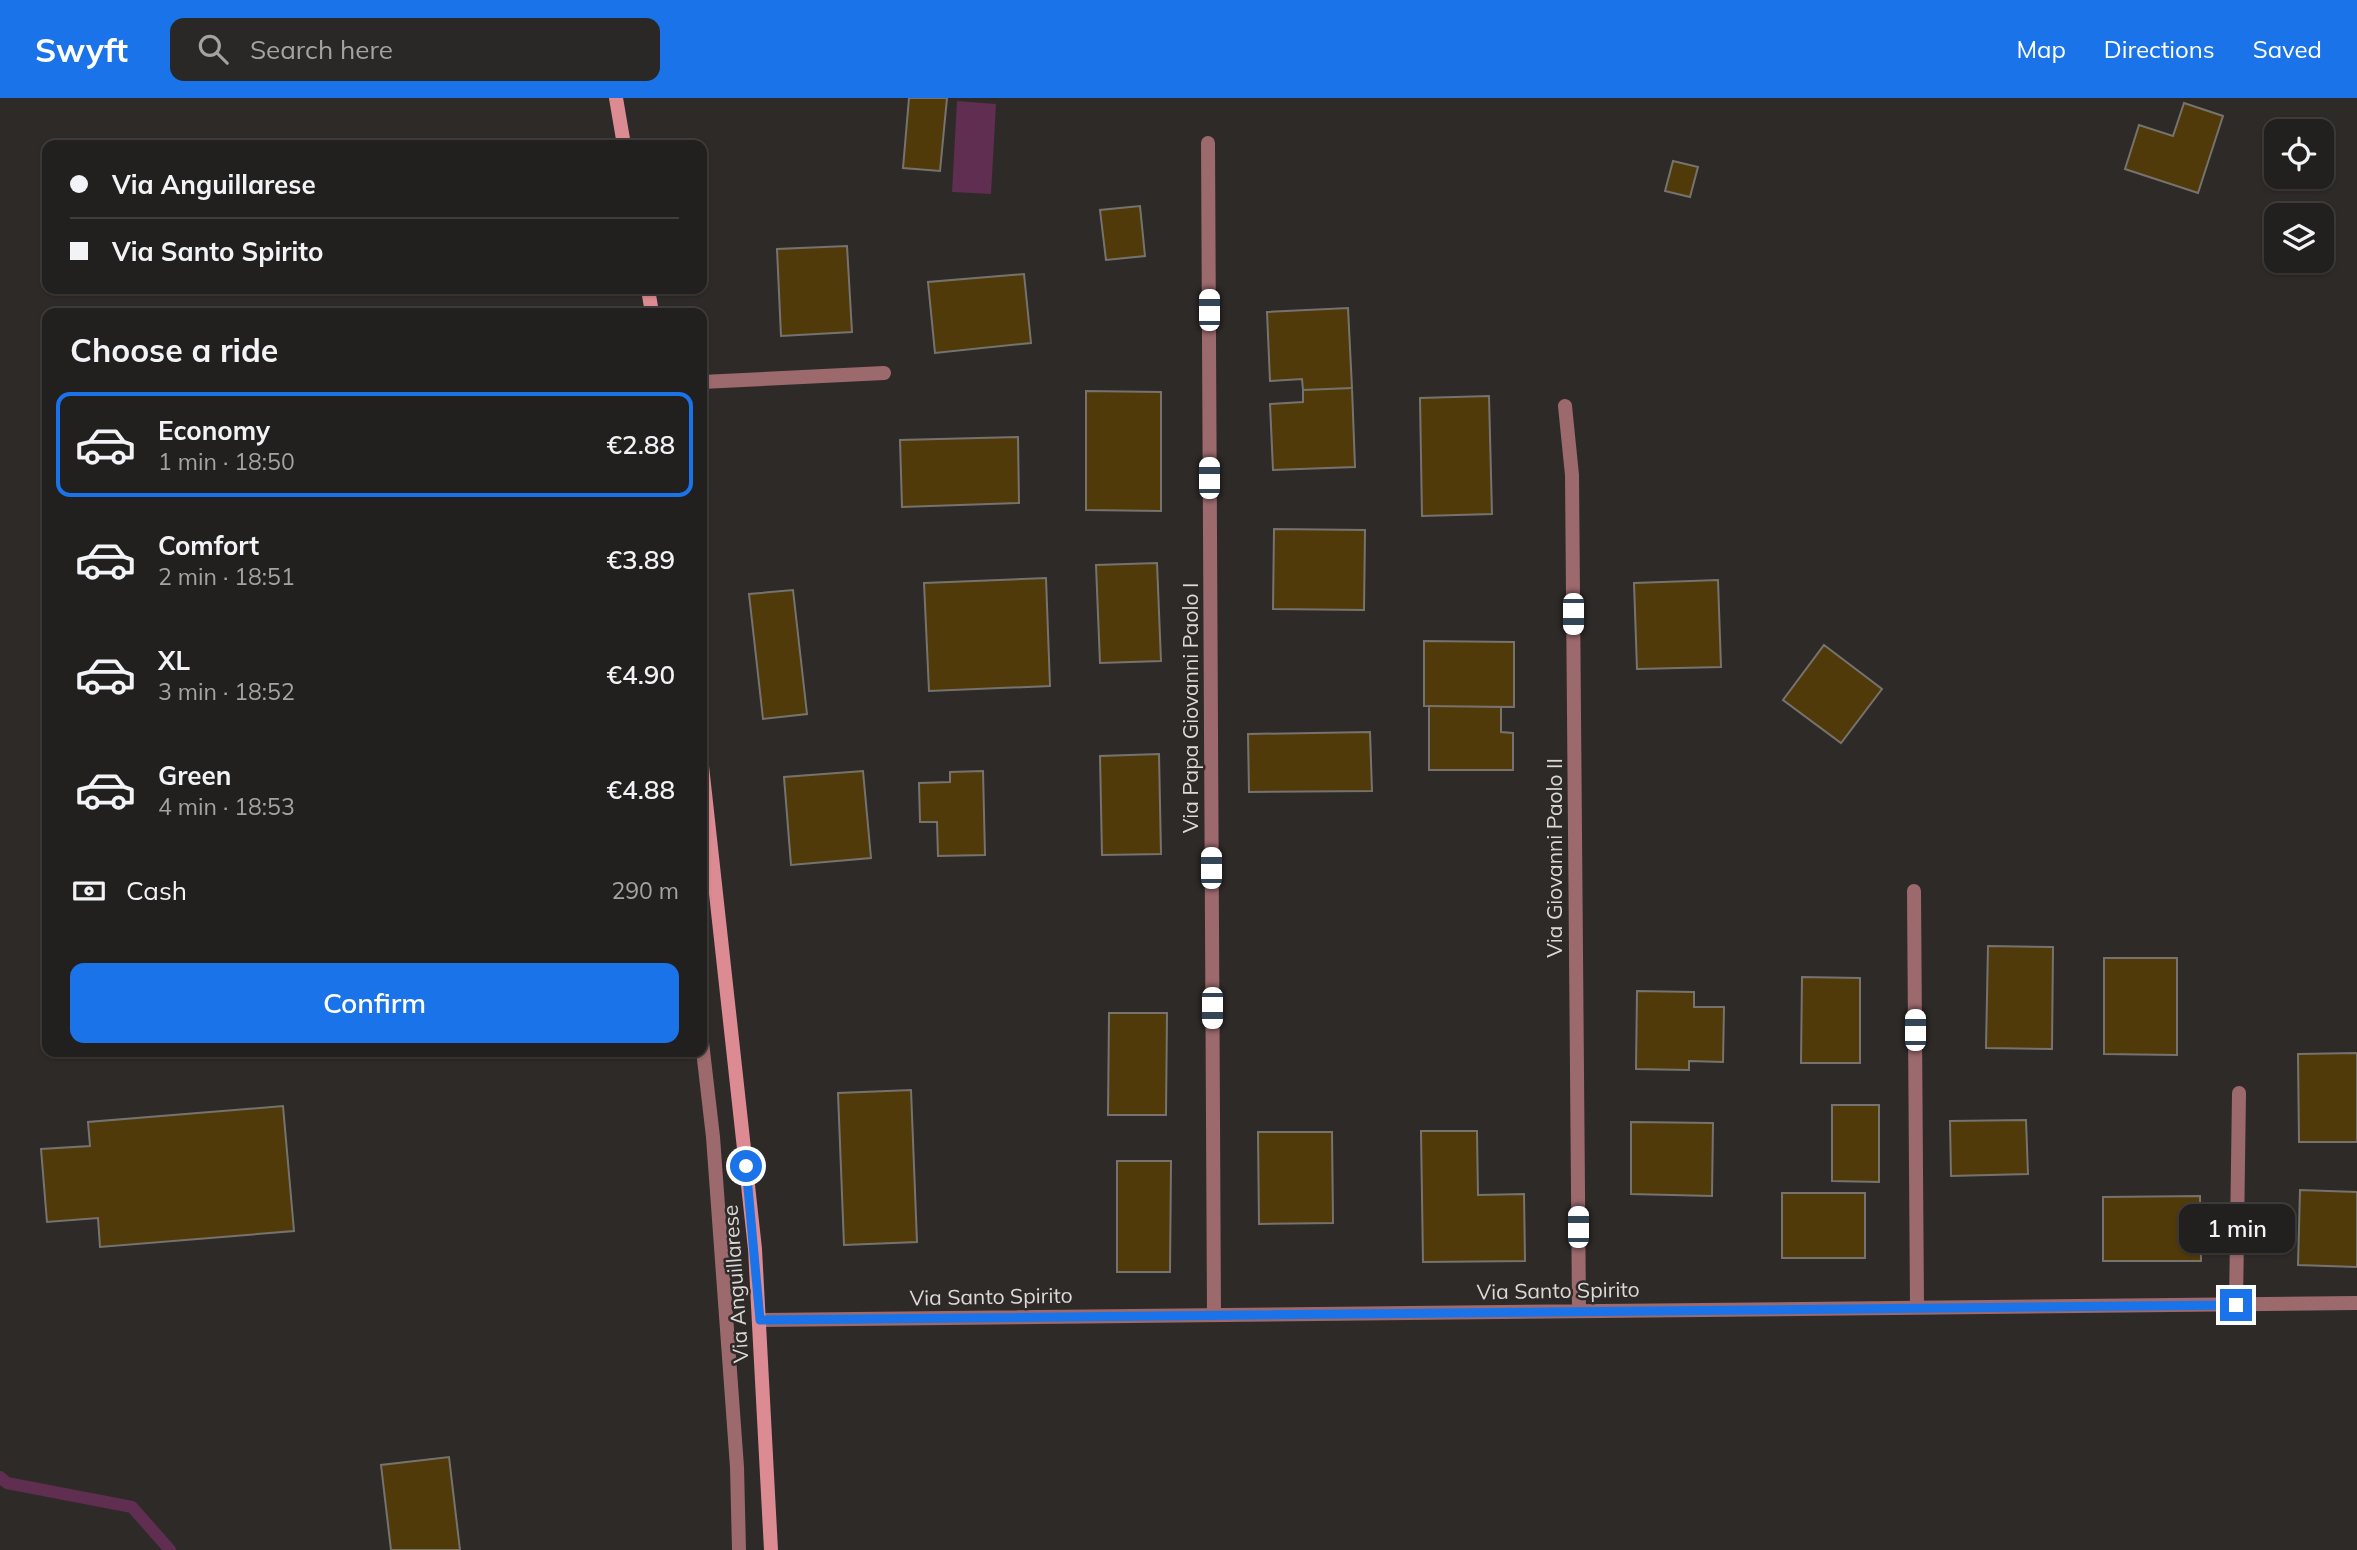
<!DOCTYPE html>
<html lang="en">
<head>
<meta charset="utf-8">
<style>
  body { margin:0; font-family:Mulish,sans-serif; background:#2a2827; color:#f1f3f6; height:100vh; display:flex; flex-direction:column; font-size:26px; white-space:nowrap }
  * { box-sizing:border-box; margin:0 }
  p { font-size:23px; color:#a2a3a4 }
  .icon { flex:none; width:38px; height:38px; fill:none; stroke:currentColor; stroke-width:2; stroke-linecap:round; stroke-linejoin:round }
  .map { position:relative; flex:1; overflow:hidden }
  .details { position:absolute; left:42px; top:210px; width:665px; height:749px; display:flex; flex-direction:column; background:#22201e; border-radius:14px; box-shadow:0 2px 5px #0004,0 0 0 2px #3f3e3c }
  .details>* { flex:none }
  .top-card { position:absolute; left:42px; top:42px; width:665px; height:154px; border-radius:14px; box-shadow:0 2px 5px #0004,0 0 0 2px #3f3e3c; display:grid; align-content:center; height:154px; padding:0 28px; background:#22201e }
  .tools { position:absolute; left:2264px; top:21px; display:grid; gap:14px }
  .tools a { display:grid; place-items:center; width:70px; height:70px; border-radius:14px; background:#22201e; box-shadow:0 2px 5px #0004,0 0 0 2px #3f3e3c; font-size:35px }
  .end { position:absolute; width:32px; height:32px; margin:-16px; border:9px solid #1a73e8; background:#fff; box-shadow:0 0 0 4px #fff }
  .from { border-radius:50% }
  .bubble { position:absolute; height:49px; border-radius:14px; background:#22201e; box-shadow:0 2px 5px #0004,0 0 0 2px #3f3e3c; font-size:23px; font-weight:600; line-height:49px; text-align:center }
  .car { position:absolute; width:21px; height:42px; margin:-21px -10px; border-radius:9px; box-shadow:0 0 5px 2px #0007; background:linear-gradient(#fff 24%,#345 0 40%,#fff 0 76%,#345 0 86%,#fff 0) }
  .top-card b { display:flex; align-items:center; gap:24px; height:66px; font-size:26px }
  .top-card b+b { border-top:2px solid #3f3e3c }
  .top-card i { width:18px; height:18px; background:#f1f3f6 }
  ul { padding:0; list-style:none }
  li { display:flex; align-items:center; gap:21px; height:105px; margin:0 14px 10px; padding:0 14px; border:4px solid transparent; border-radius:14px }
  li div { flex:1 }
  li b { display:block; font-size:26px }
  li em { font-style:normal; font-weight:600 }
  li.on { border-color:#1a73e8 }
  li>.icon { width:63px; height:63px; stroke-width:1.5 }
  h2 { padding:0 28px; font-size:32px; line-height:84px }
  .pay { display:flex; align-items:center; gap:18px; height:77px; padding:0 28px; font-size:26px }
  .pay p { margin-inline-start:auto }
  .primary-button { display:flex; gap:14px; margin-top:auto; padding:14px 28px }
  .primary-button a { flex:1; height:80px; border-radius:14px; background:#1a73e8; color:#fff; font-size:28px; font-weight:600; line-height:80px; text-align:center }
  header { display:flex; align-items:center; gap:42px; box-sizing:border-box; height:98px; padding:0 35px; background:#1a73e8; color:#fff }
  header strong { font-size:33px }
  nav { display:flex; gap:38px; margin-inline-start:auto; font-size:24px }
  .search { width:490px; height:63px; background:#2a2827; display:flex; align-items:center; gap:18px; box-sizing:border-box; padding:0 24px; border-radius:14px; color:#a2a3a4; font-size:26px }
  .map>svg:first-child { display:block }
  .water { fill:#602e50 }
  .lines { fill:none; stroke-linecap:round; stroke-linejoin:round }
  .stream { stroke:#602e50; stroke-width:12 }
  .building { fill:#513a0a; stroke:#76736f; stroke-width:2 }
  .service { stroke:#9c696d; stroke-width:14 }
  .pedestrian { stroke:#9c696d; stroke-width:14 }
  .minor { stroke:#9c696d; stroke-width:14 }
  .secondary { stroke:#dc8b92; stroke-width:14 }
  .route { stroke:#1a73e8; stroke-width:9 }
  .labels { text-anchor:middle; dominant-baseline:central; stroke-width:5; stroke-linejoin:round; paint-order:stroke }
  .street-label { font-size:21px; fill:#dcd9d8; stroke:#2e2a28 }
</style>
</head>
<body>
<header>
<strong>Swyft</strong>
<div class="search"><svg class="icon" aria-label="search" viewBox="0 0 24 24"><circle cx="10" cy="10" r="6"/><path d="M15 15l6 6"/></svg>Search here</div>
<nav><a>Map</a><a>Directions</a><a>Saved</a></nav>
</header>
<div class="map">
<svg width="2357" height="1452" viewBox="0 0 2357 1452">
  <rect width="100%" height="100%" fill="#2e2a28"/>
  <path class="water" d="M957 3 996 6 991 96 952 94Z"/>
  <g class="lines">
    <path class="stream" d="M0 1379 7 1385 132 1409 170 1452"/>
  </g>
  <path class="building" d="M909 0H947L940 73 903 70Z
    M2184 5 2223 18 2198 95 2125 71 2139 27 2173 38Z
    M1673 63 1698 69 1690 99 1665 93Z
    M1140 108 1145 158 1106 162 1100 112Z
    M847 148 852 234 781 238 777 151Z
    M1024 176 1031 245 935 255 928 184Z
    M1348 210 1352 290 1303 292 1302 281 1270 283 1267 214Z
    M1352 290 1355 369 1273 372 1270 306 1303 304V292Z
    M1086 293 1161 294V413L1086 412Z
    M1489 298 1492 416 1422 418 1420 300Z
    M1018 339 1019 405 902 409 900 342Z
    M1274 431 1365 432 1364 512 1273 511Z
    M1157 465 1161 563 1100 565 1096 467Z
    M1046 480 1050 588 929 593 924 485Z
    M1718 482 1721 569 1637 571 1634 485Z
    M793 492 807 616 763 621 749 496Z
    M1424 543 1514 544V609L1424 608Z
    M1824 547 1882 591 1841 645 1783 602Z
    M1429 608 1501 609V634L1513 635V672H1429Z
    M1370 634 1372 693 1249 694 1248 636Z
    M1159 656 1161 756 1102 757 1100 658Z
    M863 673 871 760 791 767 784 679Z
    M983 673 985 757 938 758 937 724H920L919 685 950 684V674Z
    M1988 848 2053 849 2052 951 1986 950Z
    M2104 860H2177V957L2104 956Z
    M1802 879 1860 880V965H1801Z
    M1637 893 1694 894V909H1724L1723 964 1689 963V972L1636 971Z
    M1109 915H1167L1166 1017H1108Z
    M2357 955V1044H2299L2298 956Z
    M911 992 917 1144 844 1147 838 995Z
    M1832 1007H1879V1084L1832 1083Z
    M283 1008 294 1133 100 1149 98 1120 47 1124 41 1051 90 1048 88 1024Z
    M2026 1022 2028 1076 1951 1078 1950 1023Z
    M1631 1024 1713 1025 1712 1098 1631 1096Z
    M1421 1033H1477L1478 1097 1524 1096 1525 1163 1423 1164Z
    M1258 1034H1332L1333 1125 1259 1126Z
    M1117 1063H1171L1170 1174H1117Z
    M2300 1092 2357 1094V1169L2298 1167Z
    M1782 1095H1865V1160H1782Z
    M2200 1098 2201 1163H2103V1099Z
    M449 1359 460 1452H391L381 1367Z"/>
  <g class="lines">
    <path class="service" d="M702 284 884 275
      M1914 793 1917 1209
      M2236 1207 2239 995"/>
    <path class="pedestrian" d="M702 944 713 1039 737 1369 739 1452"/>
    <path class="minor" d="M1208 45 1214 1217
      M1565 308 1572 377 1579 1213
      M760 1222 2357 1205"/>
    <path class="secondary" d="M616 0 624 47
      M648 191 652 215
      M702 668 755 1151 771 1452"/>
  </g>
  <g class="lines">
    <path class="route" d="M746 1068 760 1222 2236 1207"/>
  </g>
  <g class="labels">
    <g class="street-label">
      <text transform="translate(1190 610) rotate(-90)">Via Papa Giovanni Paolo I</text>
      <text transform="translate(1554 760) rotate(-90)">Via Giovanni Paolo II</text>
      <text transform="translate(735 1186) rotate(-94)">Via Anguillarese</text>
      <text transform="translate(1558 1192) rotate(-1)">Via Santo Spirito</text>
      <text transform="translate(991 1198) rotate(-1)">Via Santo Spirito</text>
    </g>
  </g>
</svg>
<div class="tools">
<a><svg class="icon" aria-label="locate" viewBox="0 0 24 24"><circle cx="12" cy="12" r="6"/><path d="M12 2v4M12 18v4M2 12h4M18 12h4"/></svg></a>
<a><svg class="icon" aria-label="layers" viewBox="0 0 24 24"><path d="M12 4l9 5-9 5-9-5zM3 14l9 5 9-5"/></svg></a>
</div>
<i class="end from" style="left:746px;top:1068px"></i>
<i class="end" style="left:2236px;top:1207px"></i>
<div class="bubble" style="left:2179px;top:1106px;width:116px">1 min</div>
<i class="car" style="left:1209px;top:212px;rotate:0deg"></i>
<i class="car" style="left:1209px;top:380px;rotate:0deg"></i>
<i class="car" style="left:1573px;top:516px;rotate:180deg"></i>
<i class="car" style="left:1211px;top:770px;rotate:0deg"></i>
<i class="car" style="left:1212px;top:910px;rotate:180deg"></i>
<i class="car" style="left:1915px;top:932px;rotate:0deg"></i>
<i class="car" style="left:1578px;top:1129px;rotate:0deg"></i>
<div class="top-card">
<b><i class="from"></i>Via Anguillarese</b>
<b><i></i>Via Santo Spirito</b>
</div>
<section class="details">
<h2>Choose a ride</h2>
<ul>
<li class="on"><svg class="icon" aria-label="car" viewBox="0 0 24 24"><path d="M5 17H2v-5l4-1 3-4h7l3 4 3 1v5h-3M9 17h6M6 11h13"/><circle cx="7" cy="17" r="2"/><circle cx="17" cy="17" r="2"/></svg><div><b>Economy</b><p>1 min · 18:50</p></div><em>€2.88</em></li>
<li><svg class="icon" aria-label="car" viewBox="0 0 24 24"><path d="M5 17H2v-5l4-1 3-4h7l3 4 3 1v5h-3M9 17h6M6 11h13"/><circle cx="7" cy="17" r="2"/><circle cx="17" cy="17" r="2"/></svg><div><b>Comfort</b><p>2 min · 18:51</p></div><em>€3.89</em></li>
<li><svg class="icon" aria-label="car" viewBox="0 0 24 24"><path d="M5 17H2v-5l4-1 3-4h7l3 4 3 1v5h-3M9 17h6M6 11h13"/><circle cx="7" cy="17" r="2"/><circle cx="17" cy="17" r="2"/></svg><div><b>XL</b><p>3 min · 18:52</p></div><em>€4.90</em></li>
<li><svg class="icon" aria-label="car" viewBox="0 0 24 24"><path d="M5 17H2v-5l4-1 3-4h7l3 4 3 1v5h-3M9 17h6M6 11h13"/><circle cx="7" cy="17" r="2"/><circle cx="17" cy="17" r="2"/></svg><div><b>Green</b><p>4 min · 18:53</p></div><em>€4.88</em></li>
</ul>
<div class="pay"><svg class="icon" aria-label="cash" viewBox="0 0 24 24"><path d="M3 7h18v10H3z"/><circle cx="12" cy="12" r="2"/></svg>Cash<p>290 m</p></div>
<div class="primary-button"><a>Confirm</a></div>
</section>
</div>
</body>
</html>
